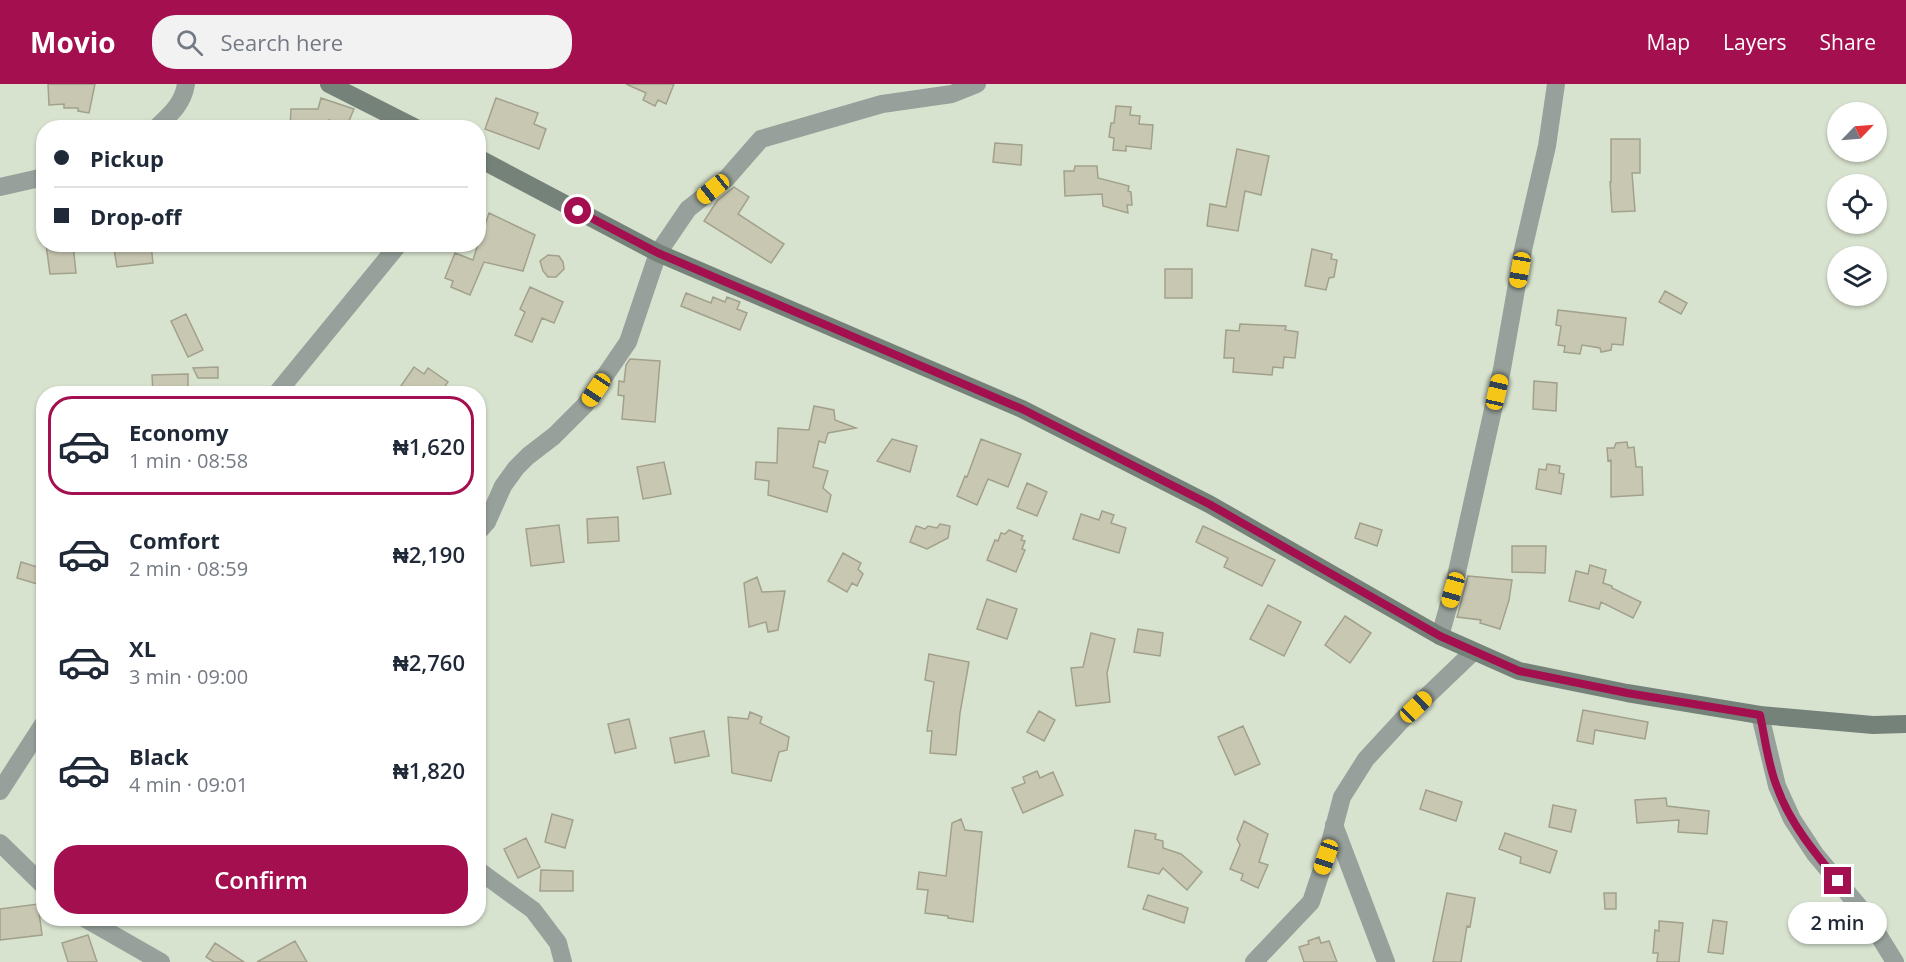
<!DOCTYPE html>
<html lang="en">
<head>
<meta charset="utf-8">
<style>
  body { margin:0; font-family:"Open Sans",sans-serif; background:#f2f2f3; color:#1f2937; height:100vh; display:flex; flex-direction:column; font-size:22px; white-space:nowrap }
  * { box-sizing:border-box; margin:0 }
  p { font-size:20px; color:#747a83 }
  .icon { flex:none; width:33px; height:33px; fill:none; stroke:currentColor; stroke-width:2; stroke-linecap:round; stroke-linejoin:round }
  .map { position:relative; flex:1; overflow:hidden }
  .panel { position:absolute; left:36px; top:302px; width:450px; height:540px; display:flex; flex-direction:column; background:#fff; border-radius:24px; box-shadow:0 2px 4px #0004 }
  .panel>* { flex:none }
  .banner { position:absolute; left:36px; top:36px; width:450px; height:132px; border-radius:24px; box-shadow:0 2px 4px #0004; display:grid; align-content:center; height:132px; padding:0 18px; background:#fff }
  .needle { width:39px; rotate:65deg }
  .tools { position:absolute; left:1827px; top:18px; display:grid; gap:12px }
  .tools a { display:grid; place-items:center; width:60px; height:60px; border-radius:50%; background:#fff; box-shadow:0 2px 4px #0004; font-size:30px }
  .end { position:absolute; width:27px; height:27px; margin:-14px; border:8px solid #a4104f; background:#fff; box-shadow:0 0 0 3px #fff }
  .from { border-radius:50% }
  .bubble { position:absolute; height:42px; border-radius:21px; background:#fff; box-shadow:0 2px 4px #0004; font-size:20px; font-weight:600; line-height:42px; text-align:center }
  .car { position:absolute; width:18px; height:36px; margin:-18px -9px; border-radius:8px; box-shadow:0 0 4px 2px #0007; background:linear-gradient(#f5c518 24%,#345 0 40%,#f5c518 0 76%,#345 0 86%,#f5c518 0) }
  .banner b { display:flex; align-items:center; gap:21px; height:57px; font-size:22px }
  .banner b+b { border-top:2px solid #e0e1e3 }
  .banner i { width:15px; height:15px; background:#1f2937 }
  ul { padding:10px 0 0; list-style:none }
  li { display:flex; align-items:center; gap:18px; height:99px; margin:0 12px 9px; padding:0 6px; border:3px solid transparent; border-radius:24px }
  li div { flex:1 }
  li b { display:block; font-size:22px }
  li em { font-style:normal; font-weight:600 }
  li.on { border-color:#a4104f }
  li>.icon { width:54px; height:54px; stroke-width:1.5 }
  .cta { display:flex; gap:12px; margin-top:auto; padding:12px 18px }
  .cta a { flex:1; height:69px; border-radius:24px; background:#a4104f; color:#fff; font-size:24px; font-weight:600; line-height:69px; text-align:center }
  header { display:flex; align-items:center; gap:36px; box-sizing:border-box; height:84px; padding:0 30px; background:#a4104f; color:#fff }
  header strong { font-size:28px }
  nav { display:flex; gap:33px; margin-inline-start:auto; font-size:21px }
  .search { width:420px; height:54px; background:#f2f2f3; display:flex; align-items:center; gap:15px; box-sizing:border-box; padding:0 21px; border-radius:24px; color:#747a83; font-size:22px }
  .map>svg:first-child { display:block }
  .building { fill:#c8c7b2; stroke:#a1a18c; stroke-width:1.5 }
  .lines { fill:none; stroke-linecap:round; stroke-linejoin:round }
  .street { stroke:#97a09a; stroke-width:18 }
  .secondary { stroke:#758279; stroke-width:18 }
  .route { stroke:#a4104f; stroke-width:8 }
</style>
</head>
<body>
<header>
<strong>Movio</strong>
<div class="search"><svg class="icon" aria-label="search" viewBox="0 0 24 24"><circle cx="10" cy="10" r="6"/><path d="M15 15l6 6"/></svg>Search here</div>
<nav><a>Map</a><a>Layers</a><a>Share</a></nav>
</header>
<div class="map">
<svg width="1906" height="878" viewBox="0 0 1906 878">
  <rect width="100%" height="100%" fill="#d8e3cf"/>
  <path class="building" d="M48 0H95L89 29 78 27V24H64V20L49 21Z
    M626 0H674L666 20 658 16 655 22 643 16 646 9Z
    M321 14 354 25 346 44H342L329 36 328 44H290L291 25H318Z
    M496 14 538 29 534 40 546 45 539 65 485 45Z
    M1116 22 1131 23 1130 31 1140 32 1139 40 1153 41 1151 65 1126 62V67L1113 66 1114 54 1109 53 1111 39H1114Z
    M1611 55H1640V89H1632L1635 127 1612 128 1610 98H1611Z
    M995 59 1022 61 1021 81 993 78Z
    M1237 65 1269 72 1261 111 1245 107 1238 147 1207 142 1210 120 1226 123Z
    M1075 82H1097L1098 94 1129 102 1128 107 1131 108 1132 121H1127L1128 129 1103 122 1102 110 1065 112 1064 87H1074Z
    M734 103 749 113 738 130 784 160 771 179 704 137 717 117Z
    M489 129 535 151 523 187 484 178 470 211 451 203 453 197 445 194 455 169 473 176 478 160V142L484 144Z
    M46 160H73L76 189 50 190Z
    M151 161 153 179 117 183 114 165Z
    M1312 165 1332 170 1331 175 1337 176 1334 193 1329 194 1326 206 1305 202Z
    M548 171 559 172 563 178 564 185 556 193H548L543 187 540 177Z
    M1165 185H1192V214H1165Z
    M530 203 563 218 554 239 542 234 532 258 515 251 525 228 520 225Z
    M1665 207 1687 219 1681 230 1659 218Z
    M686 209 711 219 713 213 725 218 727 213 740 218 737 225 747 229 740 246 681 222Z
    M1558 226 1626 234 1623 261 1612 260 1611 266 1601 268 1600 264 1582 261 1580 270 1564 268 1565 262 1558 261 1561 242 1556 241Z
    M186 230 203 266 188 273 171 237Z
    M1240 240 1286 242 1285 246 1298 248 1295 274 1284 273 1283 284 1273 283 1272 291 1233 288 1234 274H1224L1226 246 1239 247Z
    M630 275 660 277 655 338 622 335 624 312 618 311 619 297 624 298 626 281Z
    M218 283V294H198L193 284Z
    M414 283 424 290 428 284 448 298 440 309H396Z
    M188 290V309H153L152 291Z
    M1534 297 1557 299 1556 327 1533 325Z
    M814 322 834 326 835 336 856 344 828 349 825 359 819 357 813 383 828 387 823 404 831 411 827 428 768 411 769 397 755 395 756 378 777 379 778 344 809 346Z
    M892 355 917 362 910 388 877 377Z
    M981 355 1021 370 1008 403 988 395 977 421 957 412 965 392 967 393Z
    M1627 358 1628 364 1634 363 1636 383H1642L1643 411 1611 413V376L1608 377 1607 364H1614L1616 359Z
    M664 378 671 410 643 415 637 383Z
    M1547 380 1560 382 1559 389 1564 390 1561 410 1536 405 1539 385 1546 386Z
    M1027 399 1047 408 1037 432 1017 424Z
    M1102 427 1114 431 1111 439 1126 444 1119 469 1073 455 1081 430 1099 436Z
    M618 433 619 457 588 459 587 435Z
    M1360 439 1382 446 1377 462 1355 454Z
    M940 440 950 442 948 454 927 465 910 458 916 442 925 445 928 442 937 444Z
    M559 441 564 478 531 482 526 445Z
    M1203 442 1275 476 1262 502 1224 483 1228 474 1196 458Z
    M1009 446 1023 452 1021 456 1025 457 1022 465 1025 466 1016 488 987 476 995 456 998 457 1001 449 1005 450Z
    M1512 462H1546L1545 489 1512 488Z
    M843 469 861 479 858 485 863 490 857 502 852 499 847 508 828 497Z
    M21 478 44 485V502L17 494Z
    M1590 481 1606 486 1603 499 1612 502V504L1641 518 1633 534 1601 518 1599 525 1569 517 1576 487 1588 490Z
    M1468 492 1512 496 1509 516 1500 545 1480 539 1481 536 1457 533Z
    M757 493 762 508 785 507 778 546 768 548 766 538 749 543 744 499Z
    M987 515 1017 525 1007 555 977 545Z
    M1268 521 1301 538 1284 572 1250 555Z
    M1345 532 1371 549 1350 579 1325 561Z
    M1138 545 1163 549 1160 572 1134 568Z
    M1091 549 1115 555 1107 589 1110 618 1076 622 1071 584 1083 583Z
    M929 570 969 578 960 629 956 671 930 669 932 647H927L934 598 925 596Z
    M1583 626 1648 638 1645 655 1595 646 1593 660 1577 657Z
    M1039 627 1055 636 1044 657 1027 648Z
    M750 628 762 633 760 639 789 653 787 666 779 668 771 697 732 689 728 633 748 635Z
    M629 635 636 664 615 669 608 640Z
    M1243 642 1260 680 1235 691 1218 653Z
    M704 647 709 672 675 679 670 654Z
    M1037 687 1040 694 1053 688 1063 711 1023 729 1012 704 1025 699 1023 693Z
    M1426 706 1462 718 1456 737 1420 725Z
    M1666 714 1667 722 1709 727 1707 750 1678 748 1679 736 1637 739 1635 716Z
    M1553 721 1576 726 1571 748 1549 743Z
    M552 730 573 736 565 764 545 758Z
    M961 735 965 746 982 748 973 838 948 834V832L925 829 928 806 917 805 919 788 946 792 952 739Z
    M1244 737 1268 750 1259 778 1268 781 1258 804 1241 796 1243 790 1230 785 1240 761 1237 755Z
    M1135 746 1156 750 1155 755 1163 757V764L1181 770 1202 788 1187 806 1163 784 1159 790 1128 783Z
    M1505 749 1557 767 1550 789 1520 779 1521 773 1499 765Z
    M526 754 540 783 518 794 504 765Z
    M541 786 573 787V807H540Z
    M1447 809 1475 814 1470 843 1467 842 1461 878H1433Z
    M1604 809H1616V825H1605Z
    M1148 811 1188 824 1184 839 1143 825Z
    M38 820 42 851 0 856V825Z
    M1713 836 1727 838 1723 870 1708 868Z
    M1659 837 1683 839 1679 878H1657L1658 869H1653L1655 846 1659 847Z
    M88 851 97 878H68L62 859Z
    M1319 853 1321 859 1329 857 1337 878H1304L1299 863 1309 860 1308 857Z
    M295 857 307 878H257Z
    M215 859 244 878H214L206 873Z"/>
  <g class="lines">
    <path class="street" d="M156 44C170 31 183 20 186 0
      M0 103 44 93
      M277 309 399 160
      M478 448 487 438 503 402 516 384 528 372 554 352 585 321 628 258 658 169 688 125 726 95 761 55 882 20 952 10 977 0
      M1440 552 1453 506 1502 285 1523 166 1547 62 1556 0
      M1760 631 1777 702 1792 735 1815 770 1866 831 1895 878
      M0 707 44 639
      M1334 741 1386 878
      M0 759 44 802
      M478 786 533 826 558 859 563 878
      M84 834 161 878
      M1254 878 1311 818 1326 773 1342 713 1366 675 1402 636 1473 568"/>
    <path class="secondary" d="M329 0 416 44
      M478 74 658 169 1022 325 1209 420 1440 552 1519 587 1627 609 1760 631 1873 641 1906 640"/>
  </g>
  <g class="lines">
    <path class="route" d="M578 127 658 169 1022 325 1209 420 1440 552 1519 587 1627 609 1760 631C1765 654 1768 681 1777 703 1790 739 1814 768 1838 797"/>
  </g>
</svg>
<div class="tools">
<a><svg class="needle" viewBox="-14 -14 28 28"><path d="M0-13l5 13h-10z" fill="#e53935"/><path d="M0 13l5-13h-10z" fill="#747a83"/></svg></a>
<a><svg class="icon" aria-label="locate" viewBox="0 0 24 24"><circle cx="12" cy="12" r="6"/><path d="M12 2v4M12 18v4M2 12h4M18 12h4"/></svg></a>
<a><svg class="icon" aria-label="layers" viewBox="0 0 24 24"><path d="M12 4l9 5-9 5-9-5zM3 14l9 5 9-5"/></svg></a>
</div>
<i class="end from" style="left:578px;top:127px"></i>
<i class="end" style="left:1838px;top:797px"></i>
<div class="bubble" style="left:1788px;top:818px;width:99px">2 min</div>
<i class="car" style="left:713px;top:105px;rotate:231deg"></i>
<i class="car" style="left:1520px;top:186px;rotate:190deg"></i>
<i class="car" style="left:596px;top:306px;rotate:214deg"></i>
<i class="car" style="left:1497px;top:308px;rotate:13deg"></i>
<i class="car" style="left:1453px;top:506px;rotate:196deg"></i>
<i class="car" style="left:1416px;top:623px;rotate:46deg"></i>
<i class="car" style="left:1326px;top:773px;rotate:199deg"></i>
<div class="banner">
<b><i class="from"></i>Pickup</b>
<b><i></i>Drop-off</b>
</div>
<section class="panel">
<ul>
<li class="on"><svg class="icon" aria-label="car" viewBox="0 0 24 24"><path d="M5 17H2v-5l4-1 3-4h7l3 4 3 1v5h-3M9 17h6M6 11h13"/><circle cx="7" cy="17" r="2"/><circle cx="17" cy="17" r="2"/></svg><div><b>Economy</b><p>1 min · 08:58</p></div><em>₦1,620</em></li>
<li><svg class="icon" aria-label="car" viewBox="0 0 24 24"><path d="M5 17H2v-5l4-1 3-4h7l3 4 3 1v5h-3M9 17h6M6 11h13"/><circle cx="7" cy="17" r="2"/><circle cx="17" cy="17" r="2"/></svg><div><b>Comfort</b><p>2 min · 08:59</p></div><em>₦2,190</em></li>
<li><svg class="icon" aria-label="car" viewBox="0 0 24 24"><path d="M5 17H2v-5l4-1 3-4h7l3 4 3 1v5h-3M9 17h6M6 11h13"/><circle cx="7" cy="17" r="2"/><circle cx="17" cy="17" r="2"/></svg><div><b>XL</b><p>3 min · 09:00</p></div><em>₦2,760</em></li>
<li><svg class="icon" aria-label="car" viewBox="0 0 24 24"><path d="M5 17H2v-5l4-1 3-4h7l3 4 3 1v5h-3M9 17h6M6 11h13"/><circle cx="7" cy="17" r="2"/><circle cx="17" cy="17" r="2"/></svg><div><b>Black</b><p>4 min · 09:01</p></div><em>₦1,820</em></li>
</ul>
<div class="cta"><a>Confirm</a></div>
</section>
</div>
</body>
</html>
